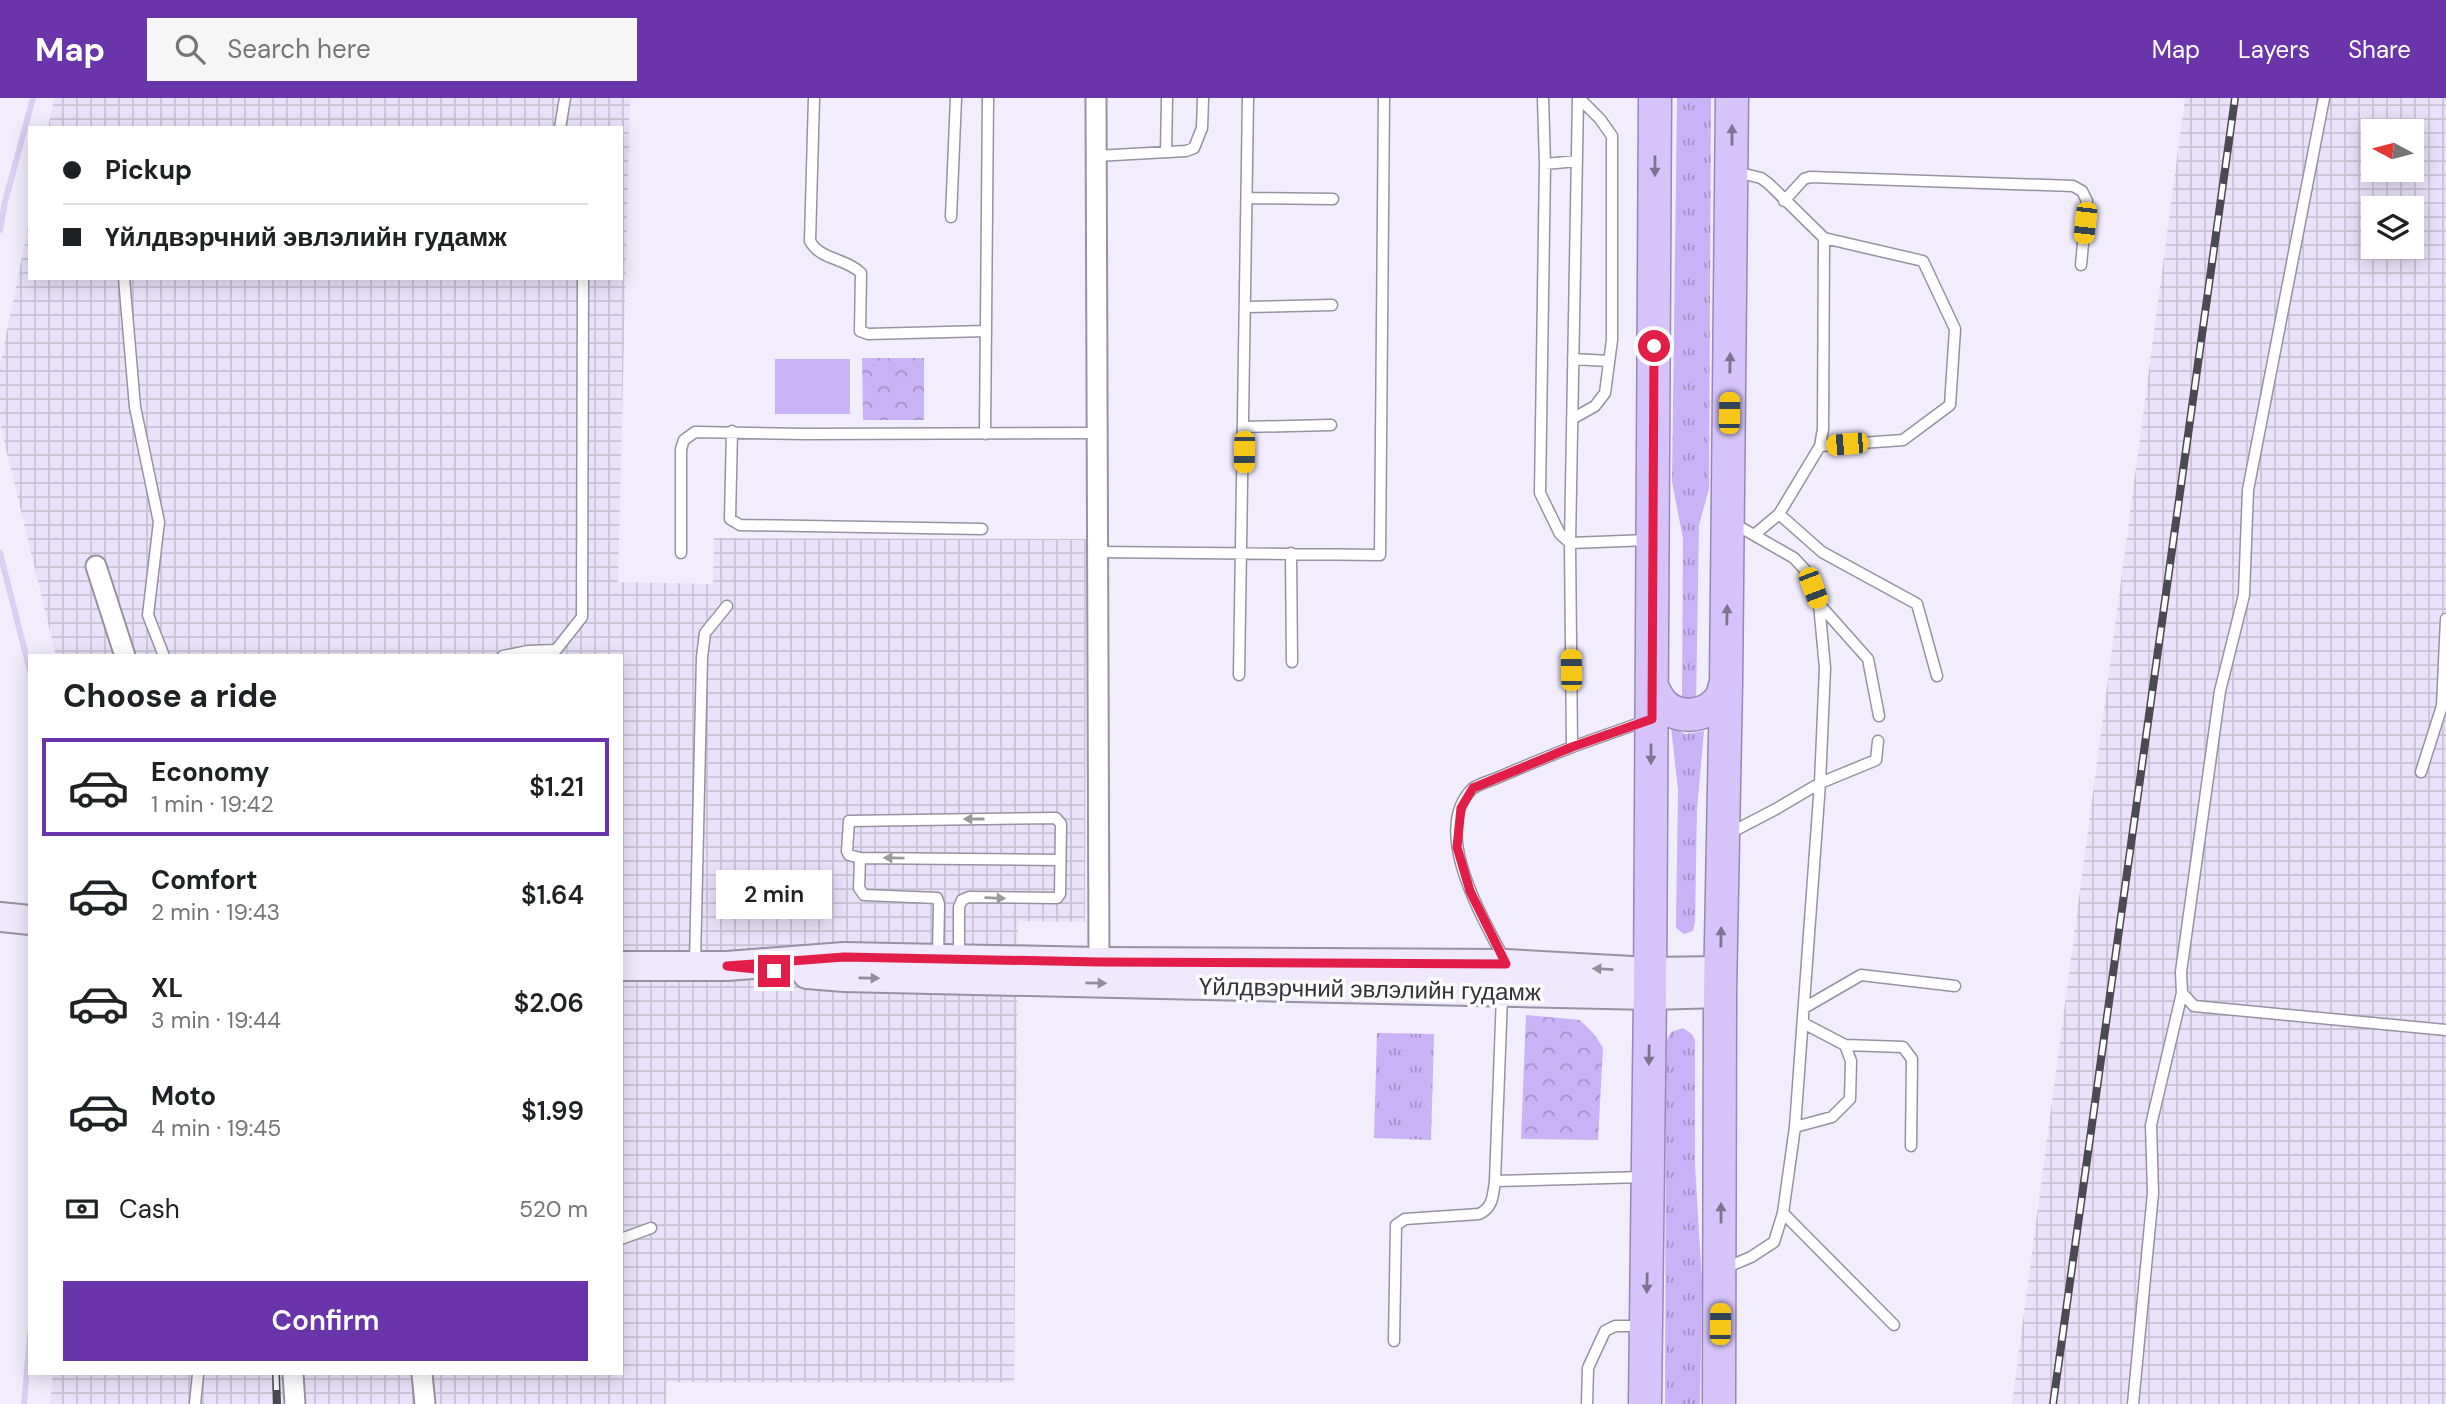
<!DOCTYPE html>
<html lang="en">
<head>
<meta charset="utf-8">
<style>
  body { margin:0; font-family:"DM Sans",sans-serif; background:#f6f6f6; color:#202124; height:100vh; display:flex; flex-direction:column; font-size:26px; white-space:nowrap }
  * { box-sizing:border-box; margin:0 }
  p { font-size:23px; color:#757577 }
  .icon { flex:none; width:38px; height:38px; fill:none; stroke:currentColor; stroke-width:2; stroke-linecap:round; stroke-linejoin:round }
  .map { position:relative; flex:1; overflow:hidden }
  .sheet { position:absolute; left:28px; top:556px; width:595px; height:721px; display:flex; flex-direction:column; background:#fff; border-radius:0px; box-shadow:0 4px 18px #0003 }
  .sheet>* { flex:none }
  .hud { position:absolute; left:28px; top:28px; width:595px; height:154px; border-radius:0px; box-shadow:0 4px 18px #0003; display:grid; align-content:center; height:154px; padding:0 35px; background:#fff }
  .needle { width:46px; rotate:277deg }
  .controls { position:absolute; left:2361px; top:21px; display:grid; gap:14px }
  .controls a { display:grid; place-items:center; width:63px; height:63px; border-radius:0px; background:#fff; box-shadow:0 4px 18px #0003; font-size:35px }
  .end { position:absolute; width:32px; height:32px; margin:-16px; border:9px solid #e11d48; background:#fff; box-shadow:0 0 0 4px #fff }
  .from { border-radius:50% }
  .bubble { position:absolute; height:49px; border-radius:0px; background:#fff; box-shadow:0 4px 18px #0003; font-size:23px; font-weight:600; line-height:49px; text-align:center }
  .car { position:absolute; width:21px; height:42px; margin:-21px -10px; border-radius:9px; box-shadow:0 0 5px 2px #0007; background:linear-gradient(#f5c518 24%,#345 0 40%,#f5c518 0 76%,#345 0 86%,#f5c518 0) }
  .hud b { display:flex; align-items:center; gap:24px; height:66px; font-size:26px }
  .hud b+b { border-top:2px solid #e0e0e0 }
  .hud i { width:18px; height:18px; background:#202124 }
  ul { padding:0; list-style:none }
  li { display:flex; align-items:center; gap:21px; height:98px; margin:0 14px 10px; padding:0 21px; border:4px solid transparent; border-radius:0px }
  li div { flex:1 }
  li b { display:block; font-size:26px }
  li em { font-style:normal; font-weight:600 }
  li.on { border-color:#6a34ab }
  li>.icon { width:63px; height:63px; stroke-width:1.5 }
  h2 { padding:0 35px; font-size:32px; line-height:84px }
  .pay { display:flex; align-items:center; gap:18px; height:77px; padding:0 35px; font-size:26px }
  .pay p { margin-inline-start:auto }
  .primary-button { display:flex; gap:14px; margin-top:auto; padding:14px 35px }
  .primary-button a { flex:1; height:80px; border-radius:0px; background:#6a34ab; color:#fff; font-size:28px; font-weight:600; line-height:80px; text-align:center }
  header { display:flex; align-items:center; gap:42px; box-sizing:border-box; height:98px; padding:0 35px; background:#6a34ab; color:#fff }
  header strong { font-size:33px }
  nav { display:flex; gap:38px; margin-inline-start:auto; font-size:24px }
  .search { width:490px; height:63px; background:#f6f6f6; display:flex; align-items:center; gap:18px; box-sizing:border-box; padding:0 24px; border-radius:0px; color:#757577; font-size:26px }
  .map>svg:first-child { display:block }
  .industrial { fill:url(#industrial-grid); fill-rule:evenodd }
  .grass { fill:url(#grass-tufts) }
  .park { fill:url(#park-crowns) }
  .garden { fill:#cab2f6 }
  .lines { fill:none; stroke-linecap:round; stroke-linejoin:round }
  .stream { stroke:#dacef2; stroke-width:6 }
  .service-casing { stroke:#9692a1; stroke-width:13 }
  .minor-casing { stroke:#9692a1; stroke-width:23 }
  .secondary-casing { stroke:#9692a1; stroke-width:32 }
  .trunk-casing { stroke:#9787b6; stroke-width:35 }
  .service { stroke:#fff; stroke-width:10 }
  .minor { stroke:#fff; stroke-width:19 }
  .secondary { stroke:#f0e8fd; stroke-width:28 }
  .trunk { stroke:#d6c3fa; stroke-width:32 }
  .rail-casing { stroke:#4b4951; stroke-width:8 }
  .rail { stroke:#fdfdfd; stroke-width:5; stroke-dasharray:16; stroke-linecap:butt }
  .oneway { fill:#7d7490 }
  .oneway2 { fill:#9a999c }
  .oneway3 { fill:#928e9c }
  .route { stroke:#e11d48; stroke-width:9 }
  .labels { text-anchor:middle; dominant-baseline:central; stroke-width:7; stroke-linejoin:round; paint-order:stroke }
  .street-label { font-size:24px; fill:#35333a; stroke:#fdfdfd }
</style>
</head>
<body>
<header>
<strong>Map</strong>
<div class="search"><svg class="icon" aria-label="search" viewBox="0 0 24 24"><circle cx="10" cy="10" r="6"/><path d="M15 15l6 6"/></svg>Search here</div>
<nav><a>Map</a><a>Layers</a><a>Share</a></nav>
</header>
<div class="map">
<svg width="2446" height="1306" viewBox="0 0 2446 1306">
  <defs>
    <pattern id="industrial-grid" width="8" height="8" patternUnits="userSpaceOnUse" patternTransform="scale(1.75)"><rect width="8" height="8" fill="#eae2fa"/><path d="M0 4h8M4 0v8" fill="none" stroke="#c9c2d7"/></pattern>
    <pattern id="grass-tufts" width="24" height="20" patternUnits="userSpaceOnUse" patternTransform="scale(1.75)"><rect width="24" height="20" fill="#cab2f6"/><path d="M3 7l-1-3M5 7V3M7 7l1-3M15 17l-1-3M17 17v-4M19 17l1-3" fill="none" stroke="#a591c8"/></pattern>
    <pattern id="park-crowns" width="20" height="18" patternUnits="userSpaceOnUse" patternTransform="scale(1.75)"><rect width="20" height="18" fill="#cab2f6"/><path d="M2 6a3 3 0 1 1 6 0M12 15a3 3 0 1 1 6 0" fill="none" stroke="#a591c8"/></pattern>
  </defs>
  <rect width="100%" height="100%" fill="#f2edfd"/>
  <path class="industrial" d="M54 0H630L618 484 713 486 714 440 1086 441 1085 824 1018 823 1014 1284H667L666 1306H50L53 1276H621V558H56L0 326V267L30 120V180H621V30H48Z
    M2185 0H2446V1306H2012ZM2373 33H2412V72H2373ZM2373 110H2412V149H2373Z"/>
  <path class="grass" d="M1677 0H1711L1709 391 1699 427 1696 606 1682 600 1683 441 1672 384Z
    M1671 629 1686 636 1704 633 1697 712 1695 824 1693 833 1684 836 1676 830V825L1678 692Z
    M1683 930 1692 936 1695 942V1067L1702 1183 1700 1306H1665L1666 944 1671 934Z
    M1377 935 1434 936 1431 1042 1374 1040Z"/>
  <path class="park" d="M862 260H924V322H863Z
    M1526 917 1580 922 1594 936 1603 950 1598 1042 1521 1041Z"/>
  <path class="garden" d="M775 261H850V316H775Z"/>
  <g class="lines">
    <path class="stream" d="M0 132 5 104 33 0
      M0 455 30 573
      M24 1306 30 1237"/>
    <g class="service-casing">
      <path id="service" d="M814 0 810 143C820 162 846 160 861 175L860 233 868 236 986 233
        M1543 0 1545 66 1540 395 1560 436 1570 445 1649 442
        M2324 0 2248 392 2244 497 2220 593 2181 874 2182 895 2194 908 2446 932
        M560 30 565 0
        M1166 54 1167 0
        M1096 58 1186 53 1194 50 1202 30 1203 0
        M1545 66 1577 63
        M1736 74 1761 80 1769 86 1824 140 1823 331 1820 348 1779 416 1754 437
        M1247 100 1333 101
        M1784 103 1804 81 1810 79 2073 88 2082 93 2087 103 2081 167
        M951 119 956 0
        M124 180 135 309 159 424 148 517 164 558
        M1246 209 1332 207
        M1573 261 1609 263
        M1572 321 1595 308 1605 295 1612 242V38L1600 21 1579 0
        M1244 329 1331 327
        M732 333 730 421 740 427 982 431
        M985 336 988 0
        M1820 348 1903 342 1950 307 1955 231 1923 163 1824 140
        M1779 416 1822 454 1917 506 1937 578
        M1098 454 1380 457 1384 0
        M681 455V351L684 342 695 334 804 336 1097 335
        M1291 455 1292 564
        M1820 507 1868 561 1879 618
        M503 558 528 553 556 552 582 519 583 180
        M1239 577 1248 0
        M1572 649 1648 622
        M2421 674 2442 608 2446 521
        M1728 736 1776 711 1820 685 1876 662 1878 643
        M860 760 859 790 864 797 937 800 939 806 938 859
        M959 858V809L962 802 969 799 1057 800 1060 796 1061 726 1056 720 849 723 847 753 849 757 860 760 1060 762
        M1504 861C1483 820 1430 733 1472 691 1478 686 1490 683 1497 680 1522 669 1547 659 1572 649L1570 445 1578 0
        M695 864 702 559 705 535 727 508
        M1804 910 1861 877 1955 888
        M1845 947 1903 949 1912 961 1911 1048
        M1795 1029 1832 1019 1850 1001 1851 963 1845 947 1803 925
        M1495 1083 1502 898
        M1783 1115 1894 1227
        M621 1141 651 1130
        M1725 1170 1751 1159 1774 1144 1783 1115 1795 1029 1820 685 1825 570 1819 506 1807 474 1794 460 1733 425
        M1394 1243 1396 1127 1405 1121 1479 1116C1493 1110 1493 1097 1495 1083L1644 1079
        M195 1306 198 1276
        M1587 1306 1588 1270 1605 1233 1615 1228H1641
        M2133 1306 2153 1095 2151 1027 2182 895"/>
    </g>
    <g class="minor-casing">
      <path id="minor" d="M1096 0 1099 864
        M96 468 125 558
        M293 1276 295 1306
        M422 1276 425 1306"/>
    </g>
    <g class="secondary-casing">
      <path id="secondary" d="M0 819 30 822
        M621 868H727L844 859 1099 864 1506 866 1650 874 1720 873
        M807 876 844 879 1650 897 1720 895"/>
    </g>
    <g class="trunk-casing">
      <path id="trunk" d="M1652 588C1654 593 1657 599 1660 603 1674 622 1706 621 1720 601 1723 597 1724 590 1726 585
        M1645 1306 1650 897 1655 0
        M1719 1306 1720 895 1726 585 1732 0"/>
    </g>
    <use href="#service" class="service"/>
    <use href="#minor" class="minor"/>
    <use href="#secondary" class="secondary"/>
    <use href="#trunk" class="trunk"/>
    <g class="rail-casing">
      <path id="rail" d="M276 1276 277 1306
        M2053 1306 2235 0"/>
    </g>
    <use href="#rail" class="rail"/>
  </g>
  <defs><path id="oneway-solid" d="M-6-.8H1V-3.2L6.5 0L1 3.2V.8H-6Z" transform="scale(1.75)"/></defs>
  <g class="oneway">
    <use href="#oneway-solid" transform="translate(1732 37) rotate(-90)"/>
    <use href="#oneway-solid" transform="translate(1655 68) rotate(90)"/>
    <use href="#oneway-solid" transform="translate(1730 265) rotate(-89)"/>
    <use href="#oneway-solid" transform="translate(1727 517) rotate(-89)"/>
    <use href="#oneway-solid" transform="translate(1651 656) rotate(90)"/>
    <use href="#oneway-solid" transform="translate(1721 839) rotate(-89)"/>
    <use href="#oneway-solid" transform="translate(1649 957) rotate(91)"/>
    <use href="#oneway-solid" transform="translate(1721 1115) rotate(-90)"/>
    <use href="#oneway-solid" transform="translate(1647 1185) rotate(91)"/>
  </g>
  <g class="oneway2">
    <use href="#oneway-solid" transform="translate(974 721) rotate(180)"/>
    <use href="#oneway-solid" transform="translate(894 760) rotate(-179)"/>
    <use href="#oneway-solid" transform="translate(995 800) rotate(2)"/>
  </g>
  <g class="oneway3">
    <use href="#oneway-solid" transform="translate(1603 871) rotate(-177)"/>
    <use href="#oneway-solid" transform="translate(869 880) rotate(1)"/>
    <use href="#oneway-solid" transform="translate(1096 885) rotate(1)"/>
  </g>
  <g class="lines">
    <path class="route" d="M774 873 727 868 844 859 1099 864 1506 866 1470 793 1457 749 1461 710 1473 690 1572 649 1652 621 1654 248"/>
  </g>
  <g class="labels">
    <g class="street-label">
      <text transform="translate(1370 891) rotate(1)">Үйлдвэрчний эвлэлийн гудамж</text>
    </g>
  </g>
</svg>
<div class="controls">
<a><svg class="needle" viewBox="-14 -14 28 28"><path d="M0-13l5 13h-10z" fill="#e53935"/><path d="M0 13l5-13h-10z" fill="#757577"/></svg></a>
<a><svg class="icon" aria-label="layers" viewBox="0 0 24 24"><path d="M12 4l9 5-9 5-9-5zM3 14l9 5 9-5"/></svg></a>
</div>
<i class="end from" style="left:1654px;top:248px"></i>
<i class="end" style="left:774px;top:873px"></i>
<div class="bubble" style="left:716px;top:772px;width:116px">2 min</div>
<i class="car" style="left:2085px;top:125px;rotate:186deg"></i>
<i class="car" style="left:1729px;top:315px;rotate:1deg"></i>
<i class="car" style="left:1847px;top:346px;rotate:265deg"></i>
<i class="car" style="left:1244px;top:354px;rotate:181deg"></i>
<i class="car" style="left:1813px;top:490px;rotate:159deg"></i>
<i class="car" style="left:1571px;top:572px;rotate:359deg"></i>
<i class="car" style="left:1720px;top:1226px;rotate:1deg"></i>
<div class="hud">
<b><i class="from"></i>Pickup</b>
<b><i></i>Үйлдвэрчний эвлэлийн гудамж</b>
</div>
<section class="sheet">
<h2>Choose a ride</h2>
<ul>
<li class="on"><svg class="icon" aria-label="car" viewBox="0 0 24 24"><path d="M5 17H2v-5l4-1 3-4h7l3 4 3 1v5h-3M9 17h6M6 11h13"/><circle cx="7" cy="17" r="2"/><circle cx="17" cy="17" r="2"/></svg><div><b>Economy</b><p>1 min · 19:42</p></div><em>$1.21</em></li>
<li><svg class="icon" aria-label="car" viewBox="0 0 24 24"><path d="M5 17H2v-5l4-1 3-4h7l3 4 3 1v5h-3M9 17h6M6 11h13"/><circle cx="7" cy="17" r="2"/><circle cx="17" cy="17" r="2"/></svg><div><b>Comfort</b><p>2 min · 19:43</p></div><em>$1.64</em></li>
<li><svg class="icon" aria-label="car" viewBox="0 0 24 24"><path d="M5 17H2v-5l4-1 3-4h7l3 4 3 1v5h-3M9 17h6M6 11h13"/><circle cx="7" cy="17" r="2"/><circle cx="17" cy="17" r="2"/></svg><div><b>XL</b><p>3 min · 19:44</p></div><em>$2.06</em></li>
<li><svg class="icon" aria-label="car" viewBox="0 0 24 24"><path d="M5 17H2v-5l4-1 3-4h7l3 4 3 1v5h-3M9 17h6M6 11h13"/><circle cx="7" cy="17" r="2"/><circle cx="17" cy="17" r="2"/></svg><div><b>Moto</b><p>4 min · 19:45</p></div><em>$1.99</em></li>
</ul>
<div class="pay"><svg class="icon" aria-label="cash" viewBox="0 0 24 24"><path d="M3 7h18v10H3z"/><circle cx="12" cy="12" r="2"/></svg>Cash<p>520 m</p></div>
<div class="primary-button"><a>Confirm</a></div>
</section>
</div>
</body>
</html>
